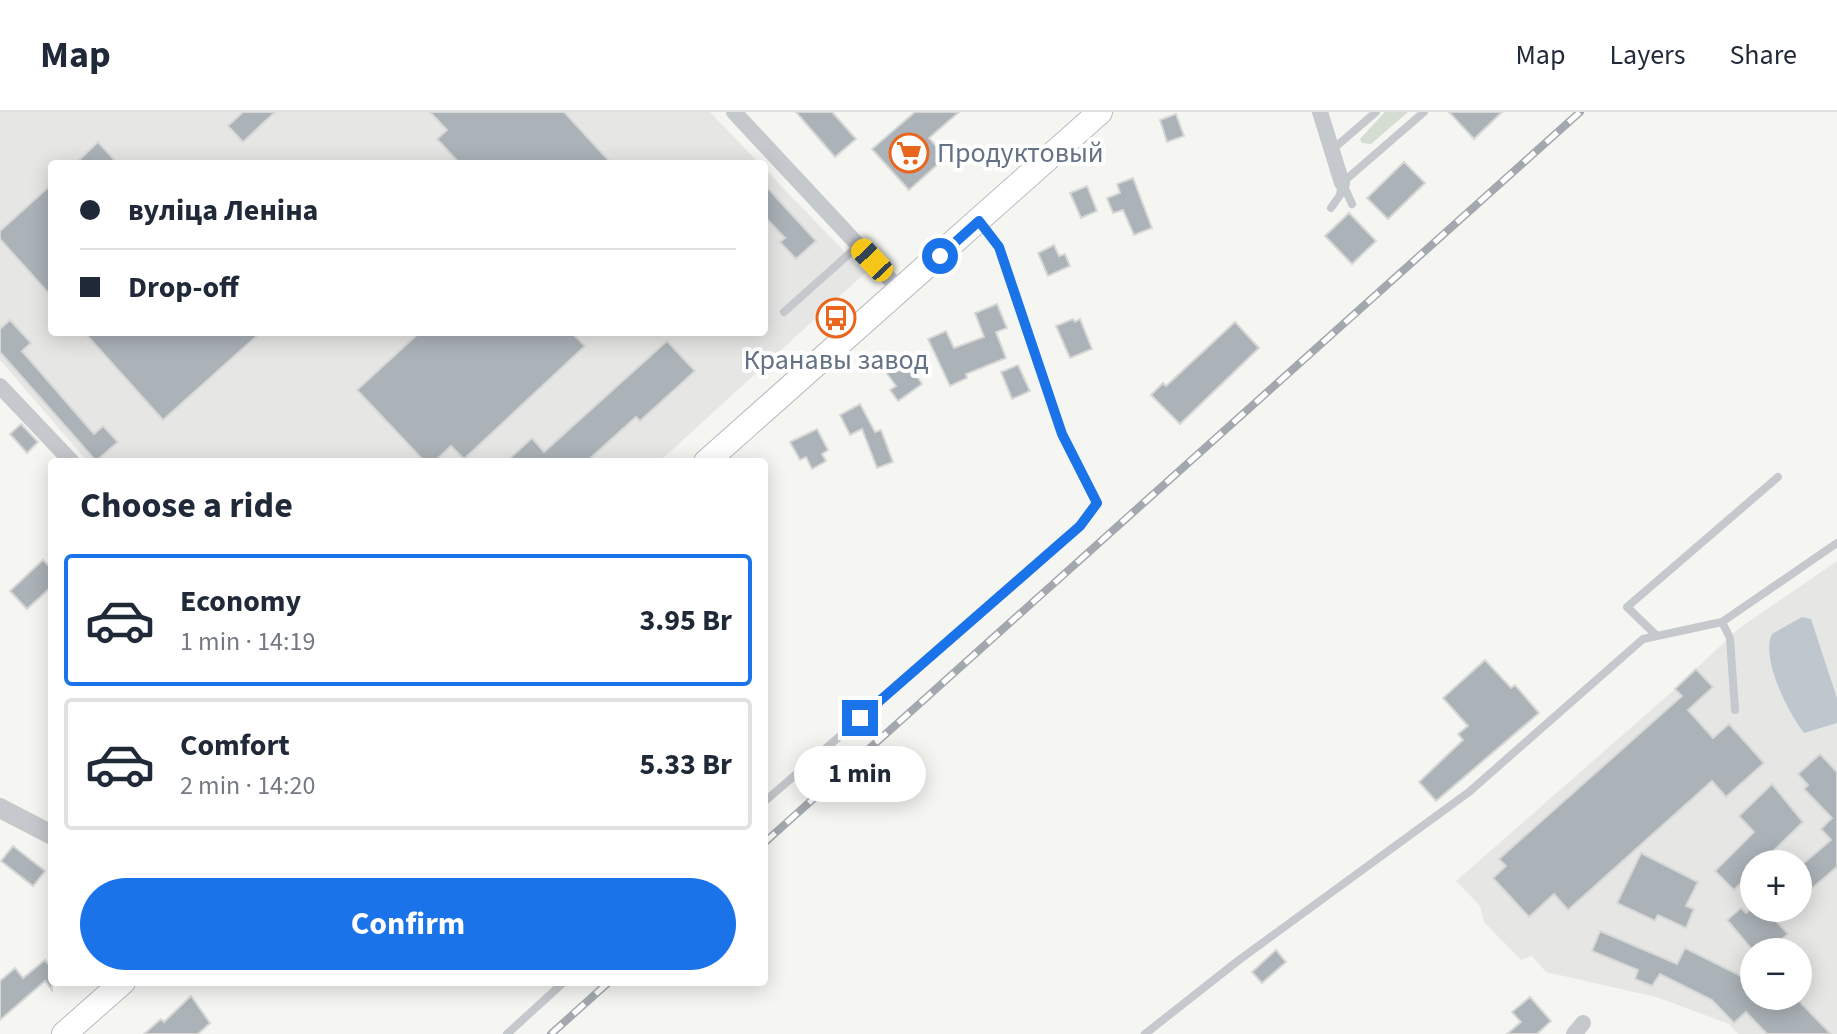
<!DOCTYPE html>
<html lang="en">
<head>
<meta charset="utf-8">
<style>
  body { margin:0; font-family:"Source Sans 3",sans-serif; background:#f2f2f3; color:#1f2937; height:100vh; display:flex; flex-direction:column; font-size:30px; white-space:nowrap }
  * { box-sizing:border-box; margin:0 }
  p { font-size:26px; color:#747a83 }
  .icon { flex:none; width:44px; height:44px; fill:none; stroke:currentColor; stroke-width:2; stroke-linecap:round; stroke-linejoin:round }
  .map { position:relative; flex:1; overflow:hidden }
  .details { position:absolute; left:48px; top:346px; width:720px; height:528px; display:flex; flex-direction:column; background:#fff; border-radius:8px; box-shadow:0 4px 20px #0003 }
  .details>* { flex:none }
  .banner { position:absolute; left:48px; top:48px; width:720px; height:176px; border-radius:8px; box-shadow:0 4px 20px #0003; display:grid; align-content:center; height:176px; padding:0 32px; background:#fff }
  .controls { position:absolute; left:1740px; top:738px; display:grid; gap:16px }
  .controls a { display:grid; place-items:center; width:72px; height:72px; border-radius:50%; background:#fff; box-shadow:0 4px 20px #0003; font-size:40px }
  .end { position:absolute; width:36px; height:36px; margin:-18px; border:10px solid #1a73e8; background:#fff; box-shadow:0 0 0 4px #fff }
  .from { border-radius:50% }
  .bubble { position:absolute; height:56px; border-radius:28px; background:#fff; box-shadow:0 4px 20px #0003; font-size:26px; font-weight:700; line-height:56px; text-align:center }
  .car { position:absolute; width:24px; height:48px; margin:-24px -12px; border-radius:10px; box-shadow:0 0 6px 2px #0007; background:linear-gradient(#f5c518 24%,#345 0 40%,#f5c518 0 76%,#345 0 86%,#f5c518 0) }
  .banner b { display:flex; align-items:center; gap:28px; height:76px; font-size:30px }
  .banner b+b { border-top:2px solid #e0e1e3 }
  .banner i { width:20px; height:20px; background:#1f2937 }
  ul { padding:0; list-style:none }
  li { display:flex; align-items:center; gap:24px; height:132px; margin:0 16px 12px; padding:0 16px; border:4px solid #e0e1e3; border-radius:8px }
  li div { flex:1 }
  li b { display:block; font-size:30px }
  li em { font-style:normal; font-weight:700 }
  li.active { border-color:#1a73e8 }
  li>.icon { width:72px; height:72px; stroke-width:1.5 }
  h2 { padding:0 32px; font-size:36px; line-height:96px }
  .button { display:flex; gap:16px; margin-top:auto; padding:16px 32px }
  .button a { flex:1; height:92px; border-radius:48px; background:#1a73e8; color:#fff; font-size:32px; font-weight:700; line-height:92px; text-align:center }
  header { display:flex; align-items:center; gap:48px; box-sizing:border-box; height:112px; padding:0 40px; background:#fff; border-bottom:2px solid #e0e1e3 }
  header strong { font-size:38px }
  nav { display:flex; gap:44px; margin-inline-start:auto; font-size:28px }
  .map>svg:first-child { display:block }
  .built { fill:#e6e7e5; fill-rule:evenodd }
  .green { fill:#d5ddd3 }
  .water { fill:#bec7ce }
  .building { fill:#abb2b8; stroke:#d7d7d5; stroke-width:2 }
  .lines { fill:none; stroke-linecap:round; stroke-linejoin:round }
  .secondary-casing { stroke:#b7bbc0; stroke-width:26 }
  .service { stroke:#c5c8cc; stroke-width:8 }
  .minor { stroke:#c5c8cc; stroke-width:16 }
  .tertiary { stroke:#c5c8cc; stroke-width:20 }
  .secondary { stroke:#fff; stroke-width:24 }
  .rail-casing { stroke:#a3a8af; stroke-width:8 }
  .rail { stroke:#fff; stroke-width:5; stroke-dasharray:15; stroke-linecap:butt }
  .route { stroke:#1a73e8; stroke-width:10 }
  .labels { text-anchor:middle; dominant-baseline:central; stroke-width:8; stroke-linejoin:round; paint-order:stroke }
  .poi-label { font-size:28px; fill:#637284; stroke:#fff; text-anchor:start }
</style>
</head>
<body>
<header>
<strong>Map</strong>
<nav><a>Map</a><a>Layers</a><a>Share</a></nav>
</header>
<div class="map">
<svg width="1837" height="922" viewBox="0 0 1837 922">
  <rect width="100%" height="100%" fill="#f5f6f2"/>
  <path class="built" d="M0 0H710L760 52H52V220H764V56L865 161 659 350H88L0 248Z
    M1837 449V922H1738L1729 912 1656 885 1546 860 1532 844 1521 848 1484 810 1480 794 1456 769 1675 577 1738 517ZM1754 752H1798V796H1754ZM1754 840H1798V884H1754Z"/>
  <path class="green" d="M1385 0H1408L1371 32 1362 31 1360 27Z"/>
  <path class="water" d="M1802 505 1811 507 1837 586V611L1804 621C1789 602 1760 546 1772 522Z"/>
  <path class="building" d="M243 0H275L243 30 228 14Z
    M430 0H564L612 52H460L437 27 447 18Z
    M796 0H832L856 27 835 45Z
    M915 0H959L929 26 946 45 909 78 872 37Z
    M1449 0H1502L1474 27Z
    M1176 2 1184 24 1167 30 1160 8Z
    M98 30 118 52H75Z
    M1404 50 1425 71 1388 107 1367 86Z
    M1133 66 1152 116 1134 123 1123 98 1113 101 1107 86 1120 81 1117 72Z
    M52 72V185L0 127V119Z
    M764 72 816 129 796 147 780 130 785 126 764 104Z
    M1087 74 1097 99 1081 106 1070 81Z
    M1349 101 1376 129 1352 152 1325 124Z
    M1054 133 1059 144 1065 142 1070 154 1048 164 1038 141Z
    M997 192 1007 216 996 220 1006 246 966 262 967 266 950 274 928 227 946 219 954 236 984 225 975 201Z
    M1073 207 1075 210 1080 207 1092 237 1070 246 1056 214Z
    M10 208 31 231 22 239 94 322 103 314 118 330 96 349 0 240V217Z
    M1235 210 1259 236 1180 312 1151 283 1163 271 1166 274Z
    M84 220H261L163 308Z
    M420 220H571L585 234 464 347 451 334 434 350H425L357 278Z
    M667 229 695 259 640 309 636 305 586 350H506L532 326 544 340Z
    M904 245 922 272 898 289 890 278 896 274 885 259Z
    M1018 253 1030 279 1012 287 1001 260Z
    M860 292 875 320 881 318 893 350 877 356 862 317 850 323 840 303Z
    M21 312 38 330 27 341 10 322Z
    M817 317 828 338 822 342 826 349 812 357 806 345 800 348 790 330Z
    M43 448 52 457V474L27 497 10 479Z
    M1485 548 1511 576 1515 573 1539 601 1436 689 1419 670 1463 628 1458 622 1468 614 1443 586Z
    M1696 557 1713 575 1688 598 1713 626 1729 612 1764 651 1726 685 1712 669 1568 798 1554 782 1529 805 1493 766 1506 754 1499 747 1682 584 1675 577Z
    M1820 642 1837 660V755L1798 788V756L1831 728 1821 717 1832 706 1804 677 1808 673 1798 662Z
    M1772 672 1803 710 1760 752H1754V758L1734 778 1715 759 1754 720 1739 704Z
    M13 734 45 759 33 774 1 749Z
    M1641 741 1698 770 1686 794 1694 797 1686 816 1658 803 1655 809 1617 791Z
    M1741 796 1746 801 1752 796H1789L1775 808 1788 822 1766 840H1754L1727 808Z
    M1600 819 1677 852 1685 836 1747 867 1754 860V884H1794L1831 922H1767L1746 900 1734 911 1712 888 1660 862 1652 874 1635 867 1638 858 1592 839Z
    M1276 838 1286 850 1262 871 1252 860Z
    M45 848 52 856V878L45 869 0 908V869L15 856 23 866Z
    M191 884 210 911 198 922H144L161 907 164 910Z
    M1530 885 1551 909 1537 922H1507L1521 910 1512 900Z"/>
  <g class="lines">
    <g class="secondary-casing">
      <path id="secondary" d="M706 350 1100 0
        M64 922 123 870"/>
    </g>
    <path class="service" d="M1332 38 1376 0
      M1343 72 1352 92
      M1331 96 1340 83 1342 71 1424 0
      M784 200 858 134
      M1722 510 1730 526 1735 598
      M1657 524 1627 495 1778 365
      M764 690 1029 460 1080 414 1097 391 1062 322 999 135 979 110
      M507 922 564 870
      M1145 922 1239 848 1469 680 1643 527 1722 510 1837 431"/>
    <path class="minor" d="M734 0 900 178
      M1320 0 1342 71
      M0 274 72 350
      M1574 922 1583 911"/>
    <path class="tertiary" d="M0 696 52 723"/>
    <use href="#secondary" class="secondary"/>
    <g class="rail-casing">
      <path id="rail" d="M764 731 1580 0
        M551 922 609 870"/>
    </g>
    <use href="#rail" class="rail"/>
  </g>
  <g class="lines">
    <path class="route" d="M860 606 1080 414 1097 391 1062 322 999 135 979 109 940 144"/>
  </g>
  <defs>
    <g id="supermarket-ring" transform="scale(2)"><circle r="9.5" fill="#fff" stroke="#e9661e" stroke-width="1.5"/><path d="M-6-5.5h2.5l.6 2H6L4.5 2H-2.5L-4.4-4H-6ZM-1.5 3.2a1.3 1.3 0 1 0 .1 0ZM3 3.2a1.3 1.3 0 1 0 .1 0Z" fill="#e9661e"/></g>
    <g id="bus-ring" transform="scale(2)"><circle r="9.5" fill="#fff" stroke="#e9661e" stroke-width="1.5"/><path d="M-5-6H5V4H4V6H2V4H-2V6H-4V4H-5ZM-3.5-4V0h7V-4ZM-3.5 1.2v1.5H-2V1.2ZM2 1.2v1.5H3.5V1.2Z" fill="#e9661e"/></g>
  </defs>
  <g fill-rule="evenodd">
    <use href="#supermarket-ring" x="909" y="41"/>
    <use href="#bus-ring" x="836" y="206"/>
  </g>
  <g class="labels">
    <g class="poi-label">
      <text x="937" y="41">Продуктовый</text>
      <text x="836" y="248" text-anchor="middle">Кранавы завод</text>
    </g>
  </g>
</svg>
<div class="controls">
<a>+</a>
<a>−</a>
</div>
<i class="end from" style="left:940px;top:144px"></i>
<i class="end" style="left:860px;top:606px"></i>
<div class="bubble" style="left:794px;top:634px;width:132px">1 min</div>
<i class="car" style="left:872px;top:148px;rotate:317deg"></i>
<div class="banner">
<b><i class="from"></i>вуліца Леніна</b>
<b><i></i>Drop-off</b>
</div>
<section class="details">
<h2>Choose a ride</h2>
<ul>
<li class="active"><svg class="icon" aria-label="car" viewBox="0 0 24 24"><path d="M5 17H2v-5l4-1 3-4h7l3 4 3 1v5h-3M9 17h6M6 11h13"/><circle cx="7" cy="17" r="2"/><circle cx="17" cy="17" r="2"/></svg><div><b>Economy</b><p>1 min · 14:19</p></div><em>3.95 Br</em></li>
<li><svg class="icon" aria-label="car" viewBox="0 0 24 24"><path d="M5 17H2v-5l4-1 3-4h7l3 4 3 1v5h-3M9 17h6M6 11h13"/><circle cx="7" cy="17" r="2"/><circle cx="17" cy="17" r="2"/></svg><div><b>Comfort</b><p>2 min · 14:20</p></div><em>5.33 Br</em></li>
</ul>
<div class="button"><a>Confirm</a></div>
</section>
</div>
</body>
</html>
